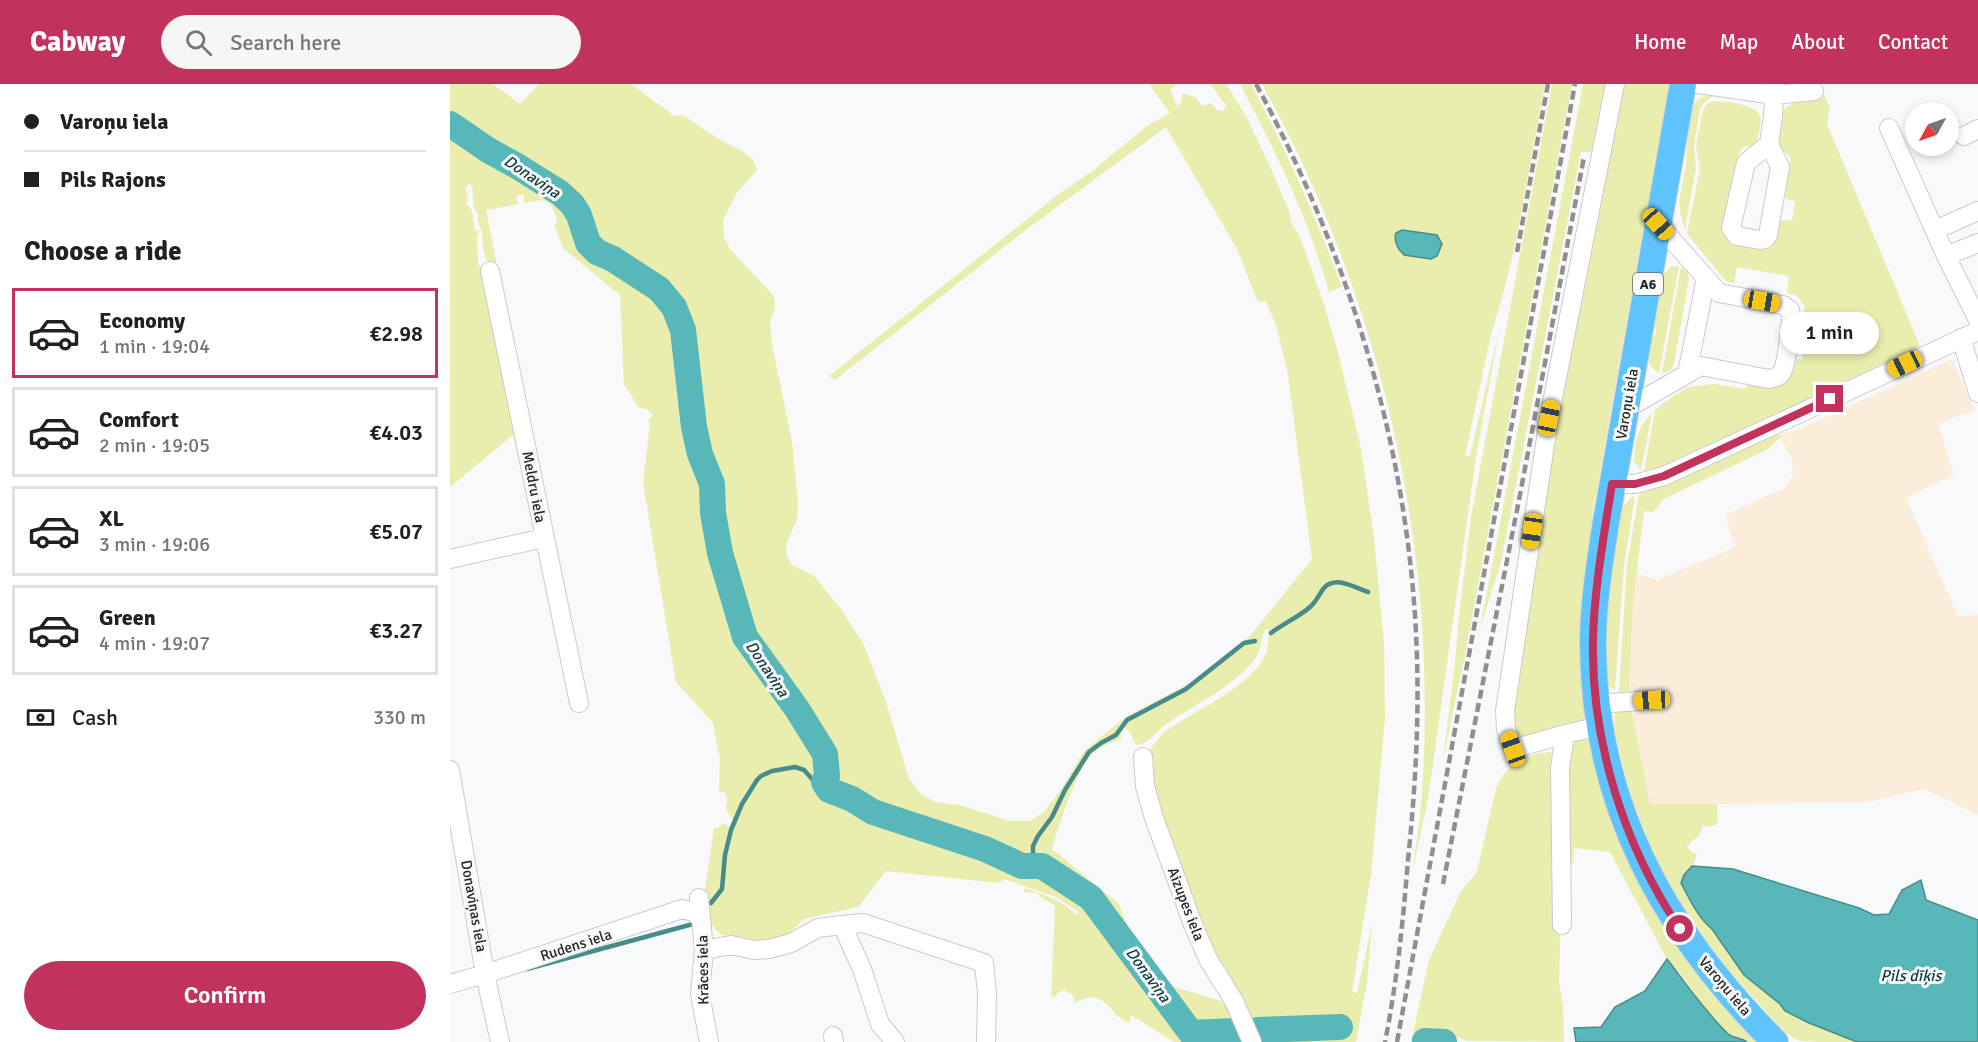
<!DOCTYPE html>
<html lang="en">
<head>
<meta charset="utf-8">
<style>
  body { margin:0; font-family:Signika,sans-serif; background:#f6f6f6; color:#202124; height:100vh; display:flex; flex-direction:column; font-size:22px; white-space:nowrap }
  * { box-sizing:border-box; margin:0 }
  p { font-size:20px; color:#757577 }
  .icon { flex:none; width:33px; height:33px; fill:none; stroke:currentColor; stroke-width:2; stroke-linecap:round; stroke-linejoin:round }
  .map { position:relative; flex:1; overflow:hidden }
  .details { display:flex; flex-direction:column; background:#fff; width:450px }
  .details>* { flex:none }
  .top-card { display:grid; align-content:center; height:132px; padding:0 24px; background:#fff }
  .needle { width:39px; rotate:230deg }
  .tools { position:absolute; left:1455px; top:18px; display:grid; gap:12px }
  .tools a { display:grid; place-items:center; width:54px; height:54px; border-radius:50%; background:#fff; box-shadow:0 3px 9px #0003; font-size:30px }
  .end { position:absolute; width:27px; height:27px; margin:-14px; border:8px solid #c1325c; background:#fff; box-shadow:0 0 0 3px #fff }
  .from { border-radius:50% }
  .bubble { position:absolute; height:42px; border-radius:21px; background:#fff; box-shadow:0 3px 9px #0003; font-size:20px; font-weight:600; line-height:42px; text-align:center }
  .car { position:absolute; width:18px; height:36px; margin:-18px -9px; border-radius:8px; box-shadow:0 0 4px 2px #0007; background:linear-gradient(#f5c518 24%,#345 0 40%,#f5c518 0 76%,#345 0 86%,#f5c518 0) }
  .top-card b { display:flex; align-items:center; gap:21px; height:57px; font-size:22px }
  .top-card b+b { border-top:2px solid #e0e0e0 }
  .top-card i { width:15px; height:15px; background:#202124 }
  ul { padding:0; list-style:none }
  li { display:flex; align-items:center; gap:18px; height:90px; margin:0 12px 9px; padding:0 12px; border:3px solid #e0e0e0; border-radius:0px }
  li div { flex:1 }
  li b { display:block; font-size:22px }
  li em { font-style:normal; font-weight:600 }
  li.active { border-color:#c1325c }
  li>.icon { width:54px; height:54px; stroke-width:1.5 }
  h2 { padding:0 24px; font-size:27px; line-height:72px }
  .pay { display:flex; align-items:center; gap:15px; height:66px; padding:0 24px; font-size:22px }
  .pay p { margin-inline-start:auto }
  .primary-button { display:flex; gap:12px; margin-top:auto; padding:12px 24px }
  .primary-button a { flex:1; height:69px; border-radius:36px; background:#c1325c; color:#fff; font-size:24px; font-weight:600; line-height:69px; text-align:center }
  header { display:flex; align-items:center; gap:36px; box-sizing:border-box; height:84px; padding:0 30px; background:#c1325c; color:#fff }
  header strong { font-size:28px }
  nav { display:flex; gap:33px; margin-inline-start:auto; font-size:21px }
  .search { width:420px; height:54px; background:#f6f6f6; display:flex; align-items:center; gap:15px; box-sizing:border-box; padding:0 21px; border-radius:33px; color:#757577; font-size:22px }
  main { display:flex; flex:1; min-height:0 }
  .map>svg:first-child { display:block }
  .industrial { fill:#fbedd9 }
  .green { fill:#e9edad; fill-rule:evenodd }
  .water { fill:#58b7b8; stroke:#488b8c; stroke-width:1.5 }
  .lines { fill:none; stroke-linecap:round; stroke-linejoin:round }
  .stream { stroke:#488b8c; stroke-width:4.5 }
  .river { stroke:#58b7b8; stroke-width:26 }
  .minor-casing { stroke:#cacbcd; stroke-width:20 }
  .highway-casing { stroke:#d3d3d3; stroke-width:28 }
  .minor { stroke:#fff; stroke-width:18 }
  .highway { stroke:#5fc4fd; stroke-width:26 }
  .rail { stroke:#8e8f8f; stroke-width:4.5; stroke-dasharray:9 4.5; stroke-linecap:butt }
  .route { stroke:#c1325c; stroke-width:8 }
  .labels { text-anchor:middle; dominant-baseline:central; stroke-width:6; stroke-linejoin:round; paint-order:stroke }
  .shield { fill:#f8f9fa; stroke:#646565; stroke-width:1.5 }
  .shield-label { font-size:14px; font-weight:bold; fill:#242525 }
  .street-label { font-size:15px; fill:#242525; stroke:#f8f9fa }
  .water-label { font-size:16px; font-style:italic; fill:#103e3e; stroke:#f8f9fa }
</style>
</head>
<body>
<header>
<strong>Cabway</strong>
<div class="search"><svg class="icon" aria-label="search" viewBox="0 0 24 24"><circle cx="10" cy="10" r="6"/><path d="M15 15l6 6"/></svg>Search here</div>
<nav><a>Home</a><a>Map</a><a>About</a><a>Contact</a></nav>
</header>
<main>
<section class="details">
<div class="top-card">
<b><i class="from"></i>Varoņu iela</b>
<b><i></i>Pils Rajons</b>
</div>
<h2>Choose a ride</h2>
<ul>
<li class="active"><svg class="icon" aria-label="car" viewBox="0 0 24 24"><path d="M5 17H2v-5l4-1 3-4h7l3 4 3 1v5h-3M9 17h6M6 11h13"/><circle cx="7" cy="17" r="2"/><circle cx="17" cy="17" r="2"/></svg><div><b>Economy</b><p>1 min · 19:04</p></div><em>€2.98</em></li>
<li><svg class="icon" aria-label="car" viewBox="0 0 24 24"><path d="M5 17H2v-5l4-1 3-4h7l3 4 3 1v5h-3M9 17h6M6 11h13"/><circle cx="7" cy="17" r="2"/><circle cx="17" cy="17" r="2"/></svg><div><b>Comfort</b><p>2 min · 19:05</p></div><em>€4.03</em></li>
<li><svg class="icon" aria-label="car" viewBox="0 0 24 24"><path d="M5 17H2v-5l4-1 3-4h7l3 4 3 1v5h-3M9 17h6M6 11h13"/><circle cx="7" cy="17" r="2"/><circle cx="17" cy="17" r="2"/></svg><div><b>XL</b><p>3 min · 19:06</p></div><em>€5.07</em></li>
<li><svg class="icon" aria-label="car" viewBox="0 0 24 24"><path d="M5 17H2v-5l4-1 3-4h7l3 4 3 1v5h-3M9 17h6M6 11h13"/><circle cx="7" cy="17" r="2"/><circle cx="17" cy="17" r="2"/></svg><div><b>Green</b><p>4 min · 19:07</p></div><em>€3.27</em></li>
</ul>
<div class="pay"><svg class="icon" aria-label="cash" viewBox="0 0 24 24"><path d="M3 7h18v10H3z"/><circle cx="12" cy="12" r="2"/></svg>Cash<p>330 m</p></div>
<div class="primary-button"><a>Confirm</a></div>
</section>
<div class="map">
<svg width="1528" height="958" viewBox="0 0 1528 958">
  <rect width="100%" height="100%" fill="#f8f9fa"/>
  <path class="industrial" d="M1502 275 1525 326 1488 340 1504 391 1456 414 1508 532 1528 531V731L1474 705 1418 718 1200 721 1179 607 1183 519 1186 489 1207 496 1285 463 1275 431 1335 404 1343 391 1342 375 1328 351 1349 345Z"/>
  <path class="green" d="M0 0H43L70 20 89 0H181L223 31 234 32 270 56 291 66 303 76 307 86 286 110 273 136 274 153 280 165 324 212 325 224 320 239 322 260 342 358 348 420 347 435 336 461 337 473 342 481 364 492 391 525 414 561 436 618 459 695 471 710 485 718 510 721 559 737H581L594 728 612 704 634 667 674 634 740 599 801 551 862 475 838 291 827 244 816 217 808 218 787 165 716 43 577 145 385 296 379 292 605 113 645 85 697 42 720 29 699 0H727L720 6 723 12 724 18 728 22 731 19 733 9 746 14 752 22 761 19 767 26 773 27 777 21C769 15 767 6 759 0H776L796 32 819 80 839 127 841 138 850 153 873 217 888 268 911 365 924 454 934 559 935 634 921 791 902 908 907 909 922 840 917 899 906 958H805L761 872 701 711 698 667C706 660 710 650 720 644 747 626 806 600 817 567 818 561 818 554 819 548L817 545H815C810 555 812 565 805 575 780 606 746 619 715 641 704 649 700 660 686 661L679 647 675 644 671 647V655C660 659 651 662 642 670 627 685 608 744 602 765L669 820 687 866 711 899 781 920 798 958H724L681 931 679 939C659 933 656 900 625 919L623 911 614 906 608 909 604 913H601L605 822 589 812 588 809 574 808V804C594 810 612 816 626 831L629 828 606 813 554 795 549 799 436 787 408 823 354 835 336 852 309 859 270 850 255 833V805L264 744H268L273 739 279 743 284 736C273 725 277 726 277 714L274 708H269L270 675 263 639 226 598 193 398 200 340 198 337 203 331 197 325 189 324 174 300 170 211 114 165 104 141 107 140 106 131 100 119 91 116 74 119V112L72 110 67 112 66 115 69 120 36 126 47 181 42 183C32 173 33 161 32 149 32 144 28 140 27 135L29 131C19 119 26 111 20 99L16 104 18 117 16 119 22 127 25 147H29L27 154 28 179 29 182 34 183 36 189 32 196 36 206 70 361 67 368 63 351 0 403ZM382 706 406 713 425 726 455 735 456 741C429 735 407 720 382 709Z
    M790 0H801C836 66 866 133 892 203L879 208C859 136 825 66 790 0Z
    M812 0H1095L1066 156 1056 199 1041 251 1015 372H1020L1050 242 1026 373 978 715 962 790C965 767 969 745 971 722 991 473 933 218 812 0Z
    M1102 0H1122L1015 571 993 675 1005 579 1009 532 1021 433Z
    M1133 0H1163L1152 59 1143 60 1141 68H1131L1051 478 1030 545Z
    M1169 0H1221L1185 191 1142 434 1137 632C1131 641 1096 652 1084 654 1077 655 1070 653 1065 649L1062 624 1093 444 1095 405 1100 391 1101 363Z
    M1364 0H1370L1380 25 1377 40 1470 262C1398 296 1325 330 1253 366 1240 372 1207 392 1194 387L1205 326 1215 318 1238 303 1265 300 1294 305 1299 301C1327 306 1339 307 1346 275L1352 276 1355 261 1348 260 1355 222 1346 211 1337 209 1339 192 1287 183 1284 199 1276 197 1237 150 1250 84 1246 62 1252 30 1256 21 1262 17C1272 17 1307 20 1310 32 1312 41 1308 52 1306 61L1294 63 1289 69 1275 146 1314 162 1330 137 1342 136 1345 119 1344 117 1337 115 1334 111 1341 74 1332 66 1328 57 1332 30 1336 23 1349 17Z
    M1259 9 1264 10 1263 12 1255 18 1250 25 1244 63 1246 84 1235 146 1231 133 1229 117 1236 81 1238 32 1246 17Z
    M1229 182 1209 289C1193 282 1199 266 1202 252H1205L1206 245 1203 244 1212 191 1221 183Z
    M1231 183 1237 188 1239 195 1224 279 1221 286 1212 290Z
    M1202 329 1191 386 1184 377C1184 359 1188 342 1202 329Z
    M1323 350 1332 352 1318 365 1214 415 1203 428 1194 427 1183 519 1179 607 1169 608 1177 481 1189 410Z
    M1182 413H1185L1174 481 1165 607 1155 598V517L1171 430 1173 422Z
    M1180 617 1200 720H1268L1267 726 1268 737 1266 741 1260 743 1253 741 1249 751 1237 762 1241 768 1247 770 1243 782 1283 785 1409 824 1424 832 1439 830 1452 806 1471 796 1476 816 1528 836V958C1482 958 1437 958 1391 958 1381 958 1359 958 1350 957 1336 952 1323 935 1313 924 1246 854 1195 773 1172 678 1169 662 1162 644 1165 628Z
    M1132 652 1141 654 1154 701 1312 958H1297L1295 955 1279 951 1258 931 1239 902 1217 875 1160 768 1123 764V780L1116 779 1115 690 1123 655Z
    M1100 668 1104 671 1110 863 1109 899 1113 921 1114 958 1017 957 992 948H985L975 952 973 958H961L979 876 1011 807 1027 788 1046 704C1057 680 1072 671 1100 668Z"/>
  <path class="water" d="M952 146 987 151 992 160 987 172 981 175 954 171C948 165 943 158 946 149Z
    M1242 782 1283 785 1409 824 1424 831 1439 830 1452 806 1471 796 1476 816 1528 836V958H1407L1359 939 1335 927 1330 920 1294 891 1262 845C1248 834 1239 814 1231 799L1234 791Z
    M1217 875C1236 900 1254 926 1277 949 1283 955 1291 953 1297 958H1126L1124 944 1151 943 1165 923 1195 907Z"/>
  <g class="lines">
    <path class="stream" d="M821 549C833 540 850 532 860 523 867 517 869 510 874 504 886 491 905 504 918 508
      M583 782V762L588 752 602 733 615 706 639 668 651 659 666 651 677 636 736 605 794 559 805 557
      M261 819 272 805 275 771 281 746 292 720 307 696 311 692 322 687 345 683 354 686 363 696 374 698
      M77 885 243 840"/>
    <path class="river" d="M0 40 38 66 67 82 110 109 122 120 129 131 138 159 147 168 163 175 209 205 224 223 233 246 244 343 250 370 262 400 263 429 270 469 295 553 347 625 375 670 377 692 374 698 379 706 402 715 423 728 535 765 572 782H592L641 814 741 949 784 947
      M808 946 890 943
      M975 957 994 958"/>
    <g class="minor-casing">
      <path id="minor" d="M1249 0 1325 11 1364 7
        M1439 44 1496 172 1528 236
        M1514 52 1528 45
        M1319 60 1296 79 1281 144 1287 152 1310 156 1315 155 1318 151 1330 83 1319 60 1323 32 1325 0
        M1485 146 1528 127
        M1496 172 1528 159
        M40 187 129 619
        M1511 254 1528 309
        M1237 290 1256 194
        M1176 325 1251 282 1319 295C1324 294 1329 293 1332 288 1336 281 1343 234 1340 226L1333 221 1269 209 1208 140
        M1163 400H1185L1214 392 1528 247
        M0 475 94 454
        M1147 620 1202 616
        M1115 650 1063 665 1056 645 1055 627 1099 334 1165 0
        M693 673 695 702 703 731 742 838 758 875 784 917 802 958
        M0 686 35 890 50 958
        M249 814 254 866 250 910 259 958
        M392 841 413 839 534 879 537 909 536 958
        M1112 841 1110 684 1115 650 1150 642
        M254 866 281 861 304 866 319 865 341 859 368 844 392 841 412 885 430 940 445 958
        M0 900 35 890 232 825 244 828 249 833
        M383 952 384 958"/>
    </g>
    <g class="highway-casing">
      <path id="highway" d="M1233 0 1156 438C1150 478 1143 519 1143 560 1144 721 1214 847 1325 958"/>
    </g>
    <use href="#minor" class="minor"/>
    <use href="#highway" class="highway"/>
    <path class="rail" d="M806 0C901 175 961 372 967 573 969 641 965 708 958 776 953 837 947 898 935 958
      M1067 168 1098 0
      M993 800 1068 421 1134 73
      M947 958 1125 0"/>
  </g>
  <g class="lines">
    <path class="route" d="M1230 845C1174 762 1141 657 1143 557 1144 505 1154 451 1162 400H1185L1214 392 1380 315"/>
  </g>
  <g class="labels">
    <rect class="shield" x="1183" y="189" width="30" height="22" rx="4.5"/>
    <g class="shield-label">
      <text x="1198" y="200">A6</text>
    </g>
    <g class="street-label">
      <text transform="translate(1177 320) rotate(-80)">Varoņu iela</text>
      <text transform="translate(84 403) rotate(79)">Meldru iela</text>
      <text transform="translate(736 820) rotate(69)">Aizupes iela</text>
      <text transform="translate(24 822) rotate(80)">Donaviņas iela</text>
      <text transform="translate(126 861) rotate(-18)">Rudens iela</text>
      <text transform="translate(253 886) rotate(-91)">Krāces iela</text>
      <text transform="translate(1275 902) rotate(50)">Varoņu iela</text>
    </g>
    <g class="water-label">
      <text transform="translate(82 93) rotate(34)">Donaviņa</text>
      <text transform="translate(317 585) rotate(56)">Donaviņa</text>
      <text transform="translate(698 891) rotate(54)">Donaviņa</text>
      <text x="1461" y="892">Pils dīķis</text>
    </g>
  </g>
</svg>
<div class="tools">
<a><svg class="needle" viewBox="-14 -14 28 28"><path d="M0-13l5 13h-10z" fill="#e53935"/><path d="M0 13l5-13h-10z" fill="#757577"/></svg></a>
</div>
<i class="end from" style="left:1230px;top:845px"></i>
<i class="end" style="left:1380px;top:315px"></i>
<div class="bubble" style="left:1330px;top:228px;width:99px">1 min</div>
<i class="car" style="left:1208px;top:140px;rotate:138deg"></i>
<i class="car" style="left:1312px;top:217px;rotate:100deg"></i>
<i class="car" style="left:1455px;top:280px;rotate:245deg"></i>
<i class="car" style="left:1099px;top:334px;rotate:12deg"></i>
<i class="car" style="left:1082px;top:447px;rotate:188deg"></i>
<i class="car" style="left:1202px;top:616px;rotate:267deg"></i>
<i class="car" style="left:1063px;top:665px;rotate:340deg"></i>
</div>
</main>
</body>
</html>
